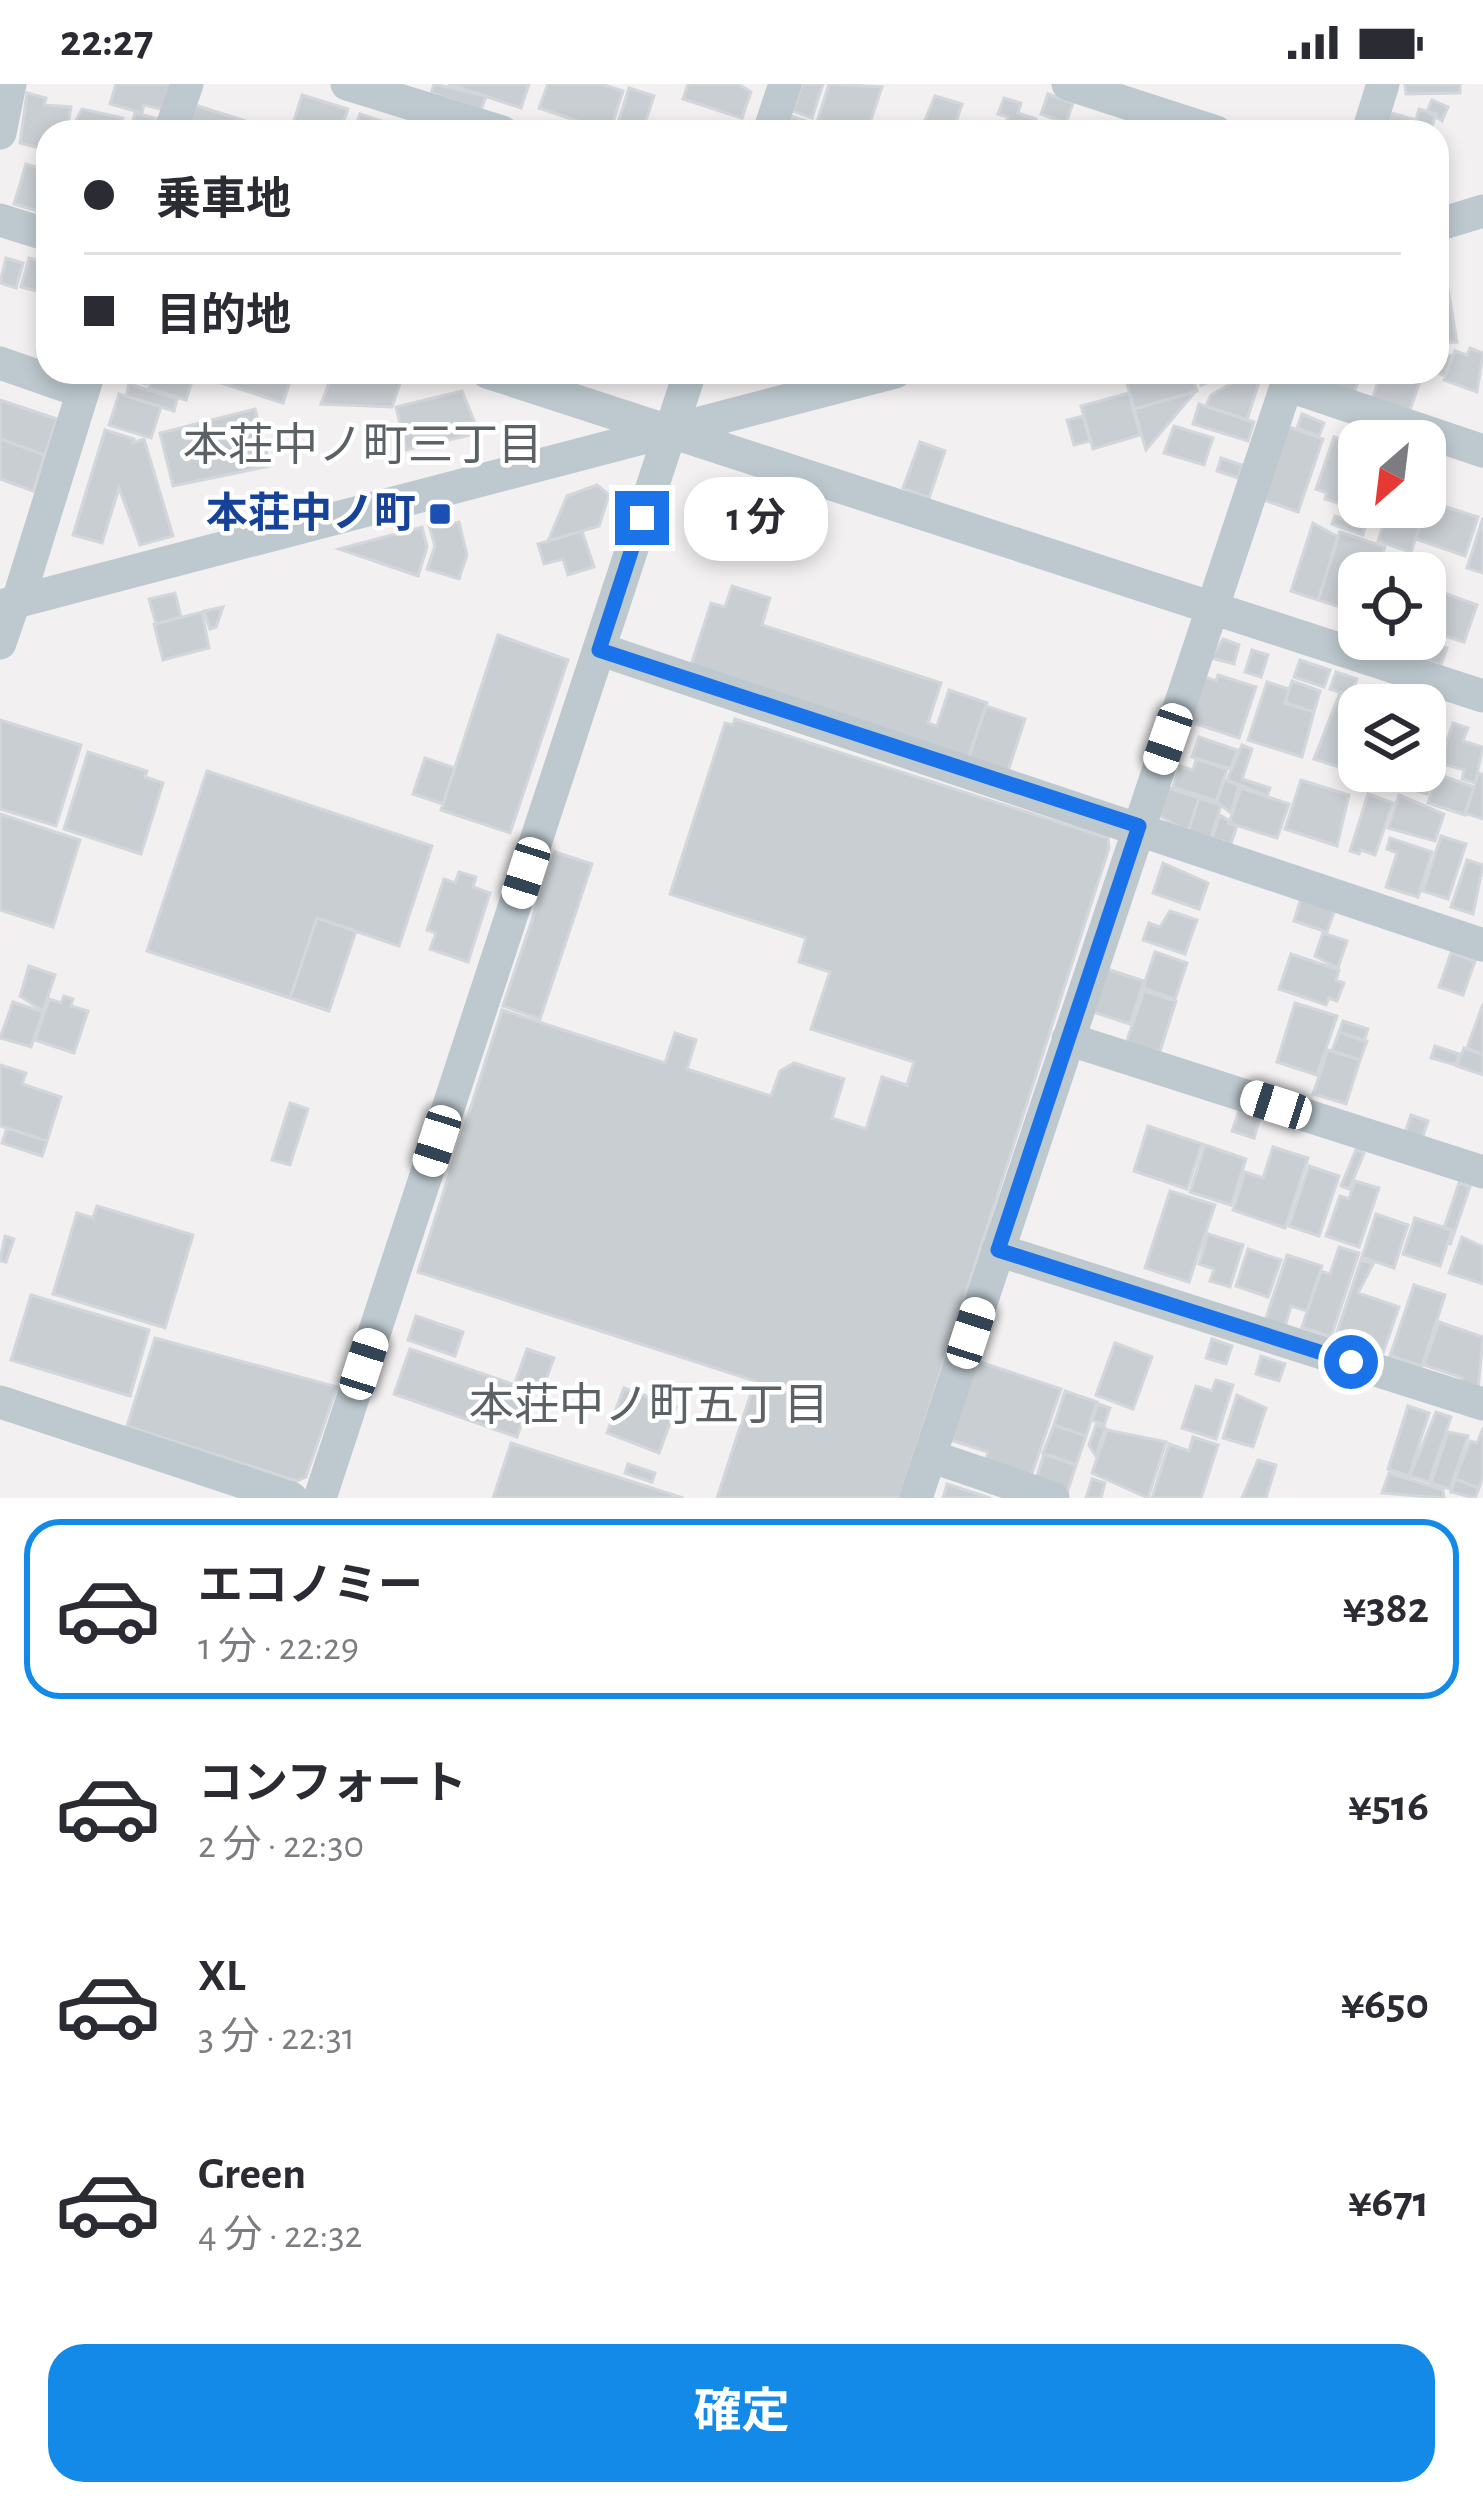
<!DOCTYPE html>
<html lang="ja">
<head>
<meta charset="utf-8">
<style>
  body { margin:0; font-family:"Alegreya Sans","Noto Sans JP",sans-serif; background:#f7f7f7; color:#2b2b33; height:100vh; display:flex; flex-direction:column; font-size:45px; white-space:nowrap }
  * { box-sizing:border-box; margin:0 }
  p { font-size:39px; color:#7c7c81 }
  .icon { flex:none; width:66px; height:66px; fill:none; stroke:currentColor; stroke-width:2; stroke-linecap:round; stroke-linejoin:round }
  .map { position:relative; height:1414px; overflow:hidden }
  .panel { display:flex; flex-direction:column; background:#fff; flex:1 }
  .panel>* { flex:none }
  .hud { position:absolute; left:36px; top:36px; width:1413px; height:264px; border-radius:36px; box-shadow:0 6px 18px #0003; display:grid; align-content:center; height:264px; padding:0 48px; background:#fff }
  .needle { width:78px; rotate:208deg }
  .fabs { position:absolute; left:1338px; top:336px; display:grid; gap:24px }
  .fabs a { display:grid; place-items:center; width:108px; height:108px; border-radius:24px; background:#fff; box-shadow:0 6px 18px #0003; font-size:60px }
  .end { position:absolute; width:54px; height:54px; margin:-27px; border:15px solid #1a73e8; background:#fff; box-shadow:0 0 0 6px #fff }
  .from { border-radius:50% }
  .bubble { position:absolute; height:84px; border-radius:36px; background:#fff; box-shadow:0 6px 18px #0003; font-size:39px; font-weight:700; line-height:84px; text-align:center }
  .car { position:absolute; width:36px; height:72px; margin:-36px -18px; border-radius:15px; box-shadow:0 0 9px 3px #0007; background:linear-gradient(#fff 24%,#345 0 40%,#fff 0 76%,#345 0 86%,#fff 0) }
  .hud b { display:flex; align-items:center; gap:42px; height:114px; font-size:45px }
  .hud b+b { border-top:3px solid #e1e1e2 }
  .hud i { width:30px; height:30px; background:#2b2b33 }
  ul { padding:21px 0 0; list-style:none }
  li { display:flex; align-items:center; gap:36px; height:180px; margin:0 24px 18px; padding:0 24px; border:6px solid transparent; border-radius:36px }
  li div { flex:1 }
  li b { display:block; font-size:45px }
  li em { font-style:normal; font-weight:700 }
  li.selected { border-color:#148ae8 }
  li>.icon { width:108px; height:108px; stroke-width:1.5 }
  .cta { display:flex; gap:24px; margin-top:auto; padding:24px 48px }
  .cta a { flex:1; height:138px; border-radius:36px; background:#148ae8; color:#fff; font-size:48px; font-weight:700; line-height:138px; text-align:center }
  .status { display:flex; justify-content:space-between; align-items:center; height:84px; padding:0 60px; background:#fff; direction:ltr }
  .status svg { height:33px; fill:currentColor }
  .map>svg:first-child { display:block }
  .building { fill:#c9ced2; stroke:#d3d7db; stroke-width:3 }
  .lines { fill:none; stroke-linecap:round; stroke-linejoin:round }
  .minor { stroke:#bdc9cf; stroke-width:33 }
  .route { stroke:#1a73e8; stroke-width:15 }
  .transit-dot { fill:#1a4fb4; stroke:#fff; stroke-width:4.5 }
  .labels { text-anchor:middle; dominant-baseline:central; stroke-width:9; stroke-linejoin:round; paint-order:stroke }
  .transit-label { font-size:42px; font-weight:bold; fill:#164399; stroke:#fff; text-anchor:end }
  .neighbourhood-label { font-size:45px; fill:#5c6165; stroke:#fff }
</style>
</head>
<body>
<div class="status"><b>22:27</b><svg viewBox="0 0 49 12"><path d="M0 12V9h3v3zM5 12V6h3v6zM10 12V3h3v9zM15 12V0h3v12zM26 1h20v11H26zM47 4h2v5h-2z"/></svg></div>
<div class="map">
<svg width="1483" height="1414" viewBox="0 0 1483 1414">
  <rect width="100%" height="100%" fill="#f2f0f0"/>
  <path class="building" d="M116 0H172L164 26 144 21 142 29 110 20Z
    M434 0 486 12 481 26 431 9Z
    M448 0H529L521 24Z
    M548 0H601L623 7 610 48 539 24Z
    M688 0H738L751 8 742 34 683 15Z
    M802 0H823L812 34 793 27Z
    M829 0 882 3 867 48 817 38Z
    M1405 0H1460V9L1406 10Z
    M629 4 654 12 642 48H615Z
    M27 9 46 14 44 21 71 23 67 48H48V66L20 59Z
    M1048 10 1073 19 1066 39 1041 30Z
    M302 11 348 25 340 48 291 46Z
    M935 12 962 20 953 48H920Z
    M1004 14 1021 19 1018 29 1036 35 1032 48H992L994 40 1004 44 1008 33 998 30Z
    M1432 16 1448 23 1442 37 1427 27Z
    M195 21 252 39 250 48H186Z
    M82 25 123 34 119 48H70Z
    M1419 25 1436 30 1430 48H1382L1388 28 1416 36Z
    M135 29 159 35 155 48 130 47Z
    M360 30 381 37 377 48H354Z
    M791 32 840 48H786Z
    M26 80 48 87V130L14 120Z
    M6 174 23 179 16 204 0 199Z
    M29 174 48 179V210L21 203Z
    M1441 201 1442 207 1448 205 1457 258 1437 259Z
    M1470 264 1483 269 1477 308 1444 296 1455 267 1467 271Z
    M1437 267 1452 272 1445 292 1435 288Z
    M110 288H150L146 300 136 297 135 301 108 293Z
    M154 288H195L186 316 149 304Z
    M221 288H293L283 319 218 298Z
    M333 288H404L392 323 321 320Z
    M1124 288H1191L1197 307 1134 325Z
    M1197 288H1236L1201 301Z
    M1306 288H1361L1353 312 1303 297Z
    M1381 288H1423L1409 329 1372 316Z
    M1241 294 1259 298 1247 336 1206 322 1211 311Z
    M129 300 177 315 174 327 126 312Z
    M462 307 479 349 406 366 396 323Z
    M1195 308 1146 366 1134 325Z
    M1129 309 1140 351 1093 365 1081 322Z
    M119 310 161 323 151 354 109 341Z
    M0 316 57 335 45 371 0 355Z
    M1199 320 1254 338 1248 357 1193 340Z
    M255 325 270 382 173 402 160 349Z
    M1302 330 1324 339 1319 352 1297 344Z
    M1083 332 1090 357 1074 361 1067 336Z
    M1174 342 1213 354 1204 381 1164 369Z
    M1287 342 1323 355 1298 428 1261 415Z
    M105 346 134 355 133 359 144 355 173 452 140 461 119 404 102 459 73 451Z
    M1334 353 1359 361V423H1385L1383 429 1377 426 1375 431 1325 415 1327 409 1316 405Z
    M0 355 45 371 33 407 0 395Z
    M920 358 945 367 929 414 903 404Z
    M1425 369 1443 375 1431 412 1425 410Z
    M1221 374 1242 381 1238 394 1217 387Z
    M597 401 609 411 599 442 548 457 567 412Z
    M1428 417 1478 433 1465 472 1416 455Z
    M1389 423 1425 426 1411 468 1378 457Z
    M1335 432 1365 443 1363 451 1332 440Z
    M1483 434V489L1467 484Z
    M442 437 444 442 459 438 467 471 459 495 427 485 435 462 429 441Z
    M1313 439 1338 453 1318 516 1291 507Z
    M422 443 427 463 418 492 339 465Z
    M582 447 594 483 568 491 563 475 544 480 538 460Z
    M1340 448 1385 463 1376 489H1359V529L1318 516Z
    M1382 472 1401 478 1397 489H1376Z
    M732 502 770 514 762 541 941 599 928 639 937 642 949 606 987 619 967 678 689 587 711 519 725 523Z
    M175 509 181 533 156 540 149 515Z
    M1444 509 1477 521 1464 558 1430 547Z
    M1425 517 1437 521 1419 574 1378 555H1425Z
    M223 523 216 543 210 545 204 527Z
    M202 528 209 564 163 576 154 540Z
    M498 551 568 576 510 749 441 726Z
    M1223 555 1239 561 1234 580 1211 574Z
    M1428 558 1447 564 1441 581 1422 575Z
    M1252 566 1268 571 1261 593 1245 588Z
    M1300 576 1330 586 1324 603 1294 593Z
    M1336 588 1357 595 1351 612 1330 605Z
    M1218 591 1256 603 1239 654 1187 637 1202 592 1216 597Z
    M1292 597 1320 607 1314 628 1285 619Z
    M1267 598 1289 605 1285 619 1314 628 1302 673 1248 656Z
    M1381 603 1402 609 1398 621H1375Z
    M1339 611 1361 618 1359 687H1375L1373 694 1314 675Z
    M986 622 1025 635 1007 690 967 678Z
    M735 635 1108 754 1109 764 900 1414H717L755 1297 418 1188 502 926 665 979 675 949 696 956 687 985 771 1012 780 987 794 979 844 995 832 1034 866 1045 882 993 907 1001 914 978 811 945 830 888 799 878 806 854 670 810 725 639 733 641Z
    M0 636 81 661 56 742 0 725Z
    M1453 639 1468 644 1463 657 1483 663 1475 699 1462 695 1464 686 1440 679Z
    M1199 653 1237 666 1231 685 1192 673Z
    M1425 658 1442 663 1427 710 1382 696 1384 687H1425Z
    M1242 661 1252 665 1242 695 1270 704 1267 712 1227 696Z
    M88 668 147 687 145 693 163 699 141 770 64 745Z
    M425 674 455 684 443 720 413 710Z
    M1196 675 1227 685 1216 717 1173 703 1180 682 1193 686Z
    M207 687 432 762 399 862 317 834 290 914 147 867Z
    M1479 689 1483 691V735L1465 729Z
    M1437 690 1474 703 1465 731 1428 719Z
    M1224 696 1239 701 1231 729 1217 718Z
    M1301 696 1349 711 1337 762 1285 745Z
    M1166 703 1199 714 1188 748 1157 730Z
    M1241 704 1289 720 1277 754 1229 739Z
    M1368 710 1393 719 1375 771 1361 766 1359 770 1350 767Z
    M1399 711 1444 730 1435 757 1388 744Z
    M1199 714 1221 721 1211 754 1188 748Z
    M0 730 80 756 53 843 0 826Z
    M1220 731 1237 742 1231 760 1212 754Z
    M1441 752 1466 760 1448 815 1423 807Z
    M1390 754 1432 768 1418 813 1386 803 1397 769 1387 765Z
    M555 768 592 780 540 935 503 922Z
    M1467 776 1483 781 1473 830 1451 823Z
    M1163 779 1208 799 1199 825 1153 809Z
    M459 788 476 793 473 803 490 809 468 878 430 865 436 849 427 846 444 795 455 799Z
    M1301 814 1335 825 1327 848 1294 837Z
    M1170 827 1197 836 1185 870 1143 856 1149 839 1160 843Z
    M317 834 356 847 329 927 290 914Z
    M1323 849 1347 857 1338 884 1315 872Z
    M1155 868 1187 879 1175 915 1143 904Z
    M1451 869 1475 877 1463 911 1439 903Z
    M1291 870 1339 886 1336 896 1344 899 1337 917 1329 914 1326 921 1279 905Z
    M29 882 55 891 43 927 20 912Z
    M1107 885 1144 897 1130 940 1093 928Z
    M1144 907 1176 917 1160 967 1125 962Z
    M64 912 73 915 71 922 88 927 74 969 35 956 49 915 61 919Z
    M13 918 43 928 31 963 0 954Z
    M1295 919 1337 932 1317 991 1277 978Z
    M1483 920V970L1467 964Z
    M1343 937 1368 945 1364 957 1339 948Z
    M1339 948 1367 957 1360 976 1332 967Z
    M1435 962 1459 970 1456 981 1431 974Z
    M1464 964 1483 971V991L1457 982Z
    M1328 966 1360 976 1346 1020 1313 1010Z
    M0 981 26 989 22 1000 61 1013 47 1057 0 1042Z
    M290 1019 308 1025 290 1081 272 1076Z
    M1239 1027 1260 1033 1254 1054 1232 1047Z
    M1411 1031 1428 1037 1421 1058 1404 1052Z
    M1148 1042 1202 1060 1187 1105 1134 1087Z
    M7 1044 47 1057 42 1072 2 1059Z
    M1205 1061 1246 1075 1231 1121 1190 1108Z
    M1273 1063 1308 1074 1285 1144 1233 1126 1245 1088 1263 1094Z
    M1356 1066 1364 1069 1349 1105 1341 1102Z
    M1309 1082 1339 1092 1319 1152 1289 1142Z
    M1355 1097 1379 1104 1359 1163 1326 1152 1340 1112 1349 1115Z
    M1459 1099 1470 1103 1450 1161 1452 1146 1444 1144Z
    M1170 1107 1215 1121 1189 1198 1145 1184Z
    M97 1122 193 1151 165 1244 53 1210 77 1129 93 1134Z
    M1376 1130 1408 1141 1394 1184 1362 1173Z
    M1415 1134 1452 1146 1440 1182 1403 1170Z
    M1208 1150 1243 1161 1230 1203 1210 1197 1214 1185 1199 1180Z
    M5 1152 14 1155 6 1178 0 1177Z
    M1462 1153 1483 1163V1200L1449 1189Z
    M1339 1163 1359 1169 1331 1253 1302 1243 1321 1187 1330 1190Z
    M1248 1165 1281 1176 1268 1213 1236 1202Z
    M1287 1171 1322 1182 1307 1227 1291 1222 1284 1246 1264 1240Z
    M1361 1176 1373 1180 1358 1209 1399 1223 1383 1269 1358 1261 1355 1270 1332 1263Z
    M1414 1201 1445 1211 1422 1282 1390 1272Z
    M31 1211 149 1246 130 1312 11 1276Z
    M416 1232 463 1248 455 1272 408 1256Z
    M1439 1238 1483 1253 1478 1305 1460 1300 1463 1294 1424 1281Z
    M155 1254 337 1303 306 1393 297 1397 127 1342Z
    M1212 1255 1232 1262 1226 1280 1206 1274Z
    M1115 1259 1152 1273 1133 1325 1096 1311Z
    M410 1265 533 1307 517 1353 394 1310Z
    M527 1265 554 1274 542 1306 516 1296Z
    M1261 1272 1285 1280 1279 1297 1256 1290Z
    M977 1277 1061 1305 1029 1398 984 1382 988 1368 951 1356Z
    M1216 1296 1233 1301 1216 1355 1182 1344 1196 1302 1212 1307Z
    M624 1304 676 1323 659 1369 607 1349Z
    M1065 1307 1097 1318 1086 1352 1054 1341Z
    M1237 1311 1266 1324 1253 1363 1223 1354Z
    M1098 1320 1110 1324 1104 1341 1092 1336Z
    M1408 1322 1429 1329 1409 1392 1388 1385Z
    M1436 1328 1451 1333 1429 1398 1410 1392Z
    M1054 1341 1086 1352 1076 1381 1043 1369Z
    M1096 1341 1105 1344 1096 1372 1089 1361Z
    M1483 1344V1392L1479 1404 1455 1395 1470 1357 1477 1359Z
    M1107 1346 1166 1358 1148 1414 1092 1389Z
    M1448 1348 1468 1352 1450 1405 1431 1399Z
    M1193 1353 1218 1361 1201 1414H1152L1169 1360 1189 1367Z
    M511 1359 683 1414H493Z
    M1044 1370 1076 1381 1066 1412 1034 1402Z
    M1258 1376 1276 1381 1266 1414H1242Z
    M628 1380 655 1389 652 1398 625 1389Z
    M1389 1389 1443 1406 1444 1414 1382 1409Z
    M1092 1395 1105 1399 1101 1414H1086Z
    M1455 1395 1479 1404 1475 1414 1451 1408Z
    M947 1400 990 1414H943Z"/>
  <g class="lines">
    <path class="minor" d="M347 0 502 48
      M1068 0 1216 48
      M170 48 187 0
      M769 48 785 0
      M1368 48 1383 0
      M0 49 10 0
      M0 136 48 151
      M1437 141 1483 127
      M0 279 83 308
      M487 288 1483 612
      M1287 301 1483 367
      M18 517 89 288
      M0 522 895 288
      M0 559 14 518
      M599 565 1483 861
      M1068 955 1483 1088
      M998 1166 1483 1320
      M0 1318 291 1414
      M930 1372 1053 1414
      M320 1414 690 288
      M916 1414 1291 288"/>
  </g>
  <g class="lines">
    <path class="route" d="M642 434 599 566 1139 742 998 1166 1351 1278"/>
  </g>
  <rect class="transit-dot" x="428" y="418" width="24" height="24" rx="6"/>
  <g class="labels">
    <g class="transit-label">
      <text x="416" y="430">本荘中ノ町</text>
    </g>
    <g class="neighbourhood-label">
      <text x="363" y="362">本荘中ノ町三丁目</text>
      <text x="649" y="1322">本荘中ノ町五丁目</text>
    </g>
  </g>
</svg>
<div class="fabs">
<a><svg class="needle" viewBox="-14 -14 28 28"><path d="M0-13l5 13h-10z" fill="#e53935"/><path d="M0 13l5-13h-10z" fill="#7c7c81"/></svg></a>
<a><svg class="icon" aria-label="locate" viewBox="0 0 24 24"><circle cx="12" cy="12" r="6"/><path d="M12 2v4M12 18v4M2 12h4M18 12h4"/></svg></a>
<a><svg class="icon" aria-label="layers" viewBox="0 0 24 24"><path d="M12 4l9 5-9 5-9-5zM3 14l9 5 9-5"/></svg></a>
</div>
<i class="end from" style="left:1351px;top:1278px"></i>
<i class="end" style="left:642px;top:434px"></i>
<div class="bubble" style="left:684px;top:393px;width:144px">1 分</div>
<i class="car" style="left:1168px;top:655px;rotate:199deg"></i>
<i class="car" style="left:526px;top:789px;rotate:198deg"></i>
<i class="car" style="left:1276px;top:1021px;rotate:288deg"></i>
<i class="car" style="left:437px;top:1057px;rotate:198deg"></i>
<i class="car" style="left:971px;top:1249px;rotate:18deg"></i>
<i class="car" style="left:364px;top:1280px;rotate:18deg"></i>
<div class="hud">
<b><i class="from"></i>乗車地</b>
<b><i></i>目的地</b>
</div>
</div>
<section class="panel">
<ul>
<li class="selected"><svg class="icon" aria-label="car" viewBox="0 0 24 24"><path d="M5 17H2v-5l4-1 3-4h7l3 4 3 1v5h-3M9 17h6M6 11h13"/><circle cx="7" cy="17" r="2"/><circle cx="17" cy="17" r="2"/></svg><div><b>エコノミー</b><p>1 分 · 22:29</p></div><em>¥382</em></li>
<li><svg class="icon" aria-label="car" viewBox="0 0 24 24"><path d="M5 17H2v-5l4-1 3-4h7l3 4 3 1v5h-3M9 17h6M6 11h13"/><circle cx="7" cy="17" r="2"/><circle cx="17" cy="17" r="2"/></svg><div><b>コンフォート</b><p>2 分 · 22:30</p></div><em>¥516</em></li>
<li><svg class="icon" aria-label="car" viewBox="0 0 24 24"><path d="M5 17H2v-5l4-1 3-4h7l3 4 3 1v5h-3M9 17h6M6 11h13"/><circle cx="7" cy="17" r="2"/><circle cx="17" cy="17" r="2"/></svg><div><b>XL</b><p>3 分 · 22:31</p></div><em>¥650</em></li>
<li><svg class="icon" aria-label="car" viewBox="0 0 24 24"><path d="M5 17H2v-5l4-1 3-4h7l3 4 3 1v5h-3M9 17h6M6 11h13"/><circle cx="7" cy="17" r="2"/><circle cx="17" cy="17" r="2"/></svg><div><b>Green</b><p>4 分 · 22:32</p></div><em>¥671</em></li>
</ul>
<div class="cta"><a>確定</a></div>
</section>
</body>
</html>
